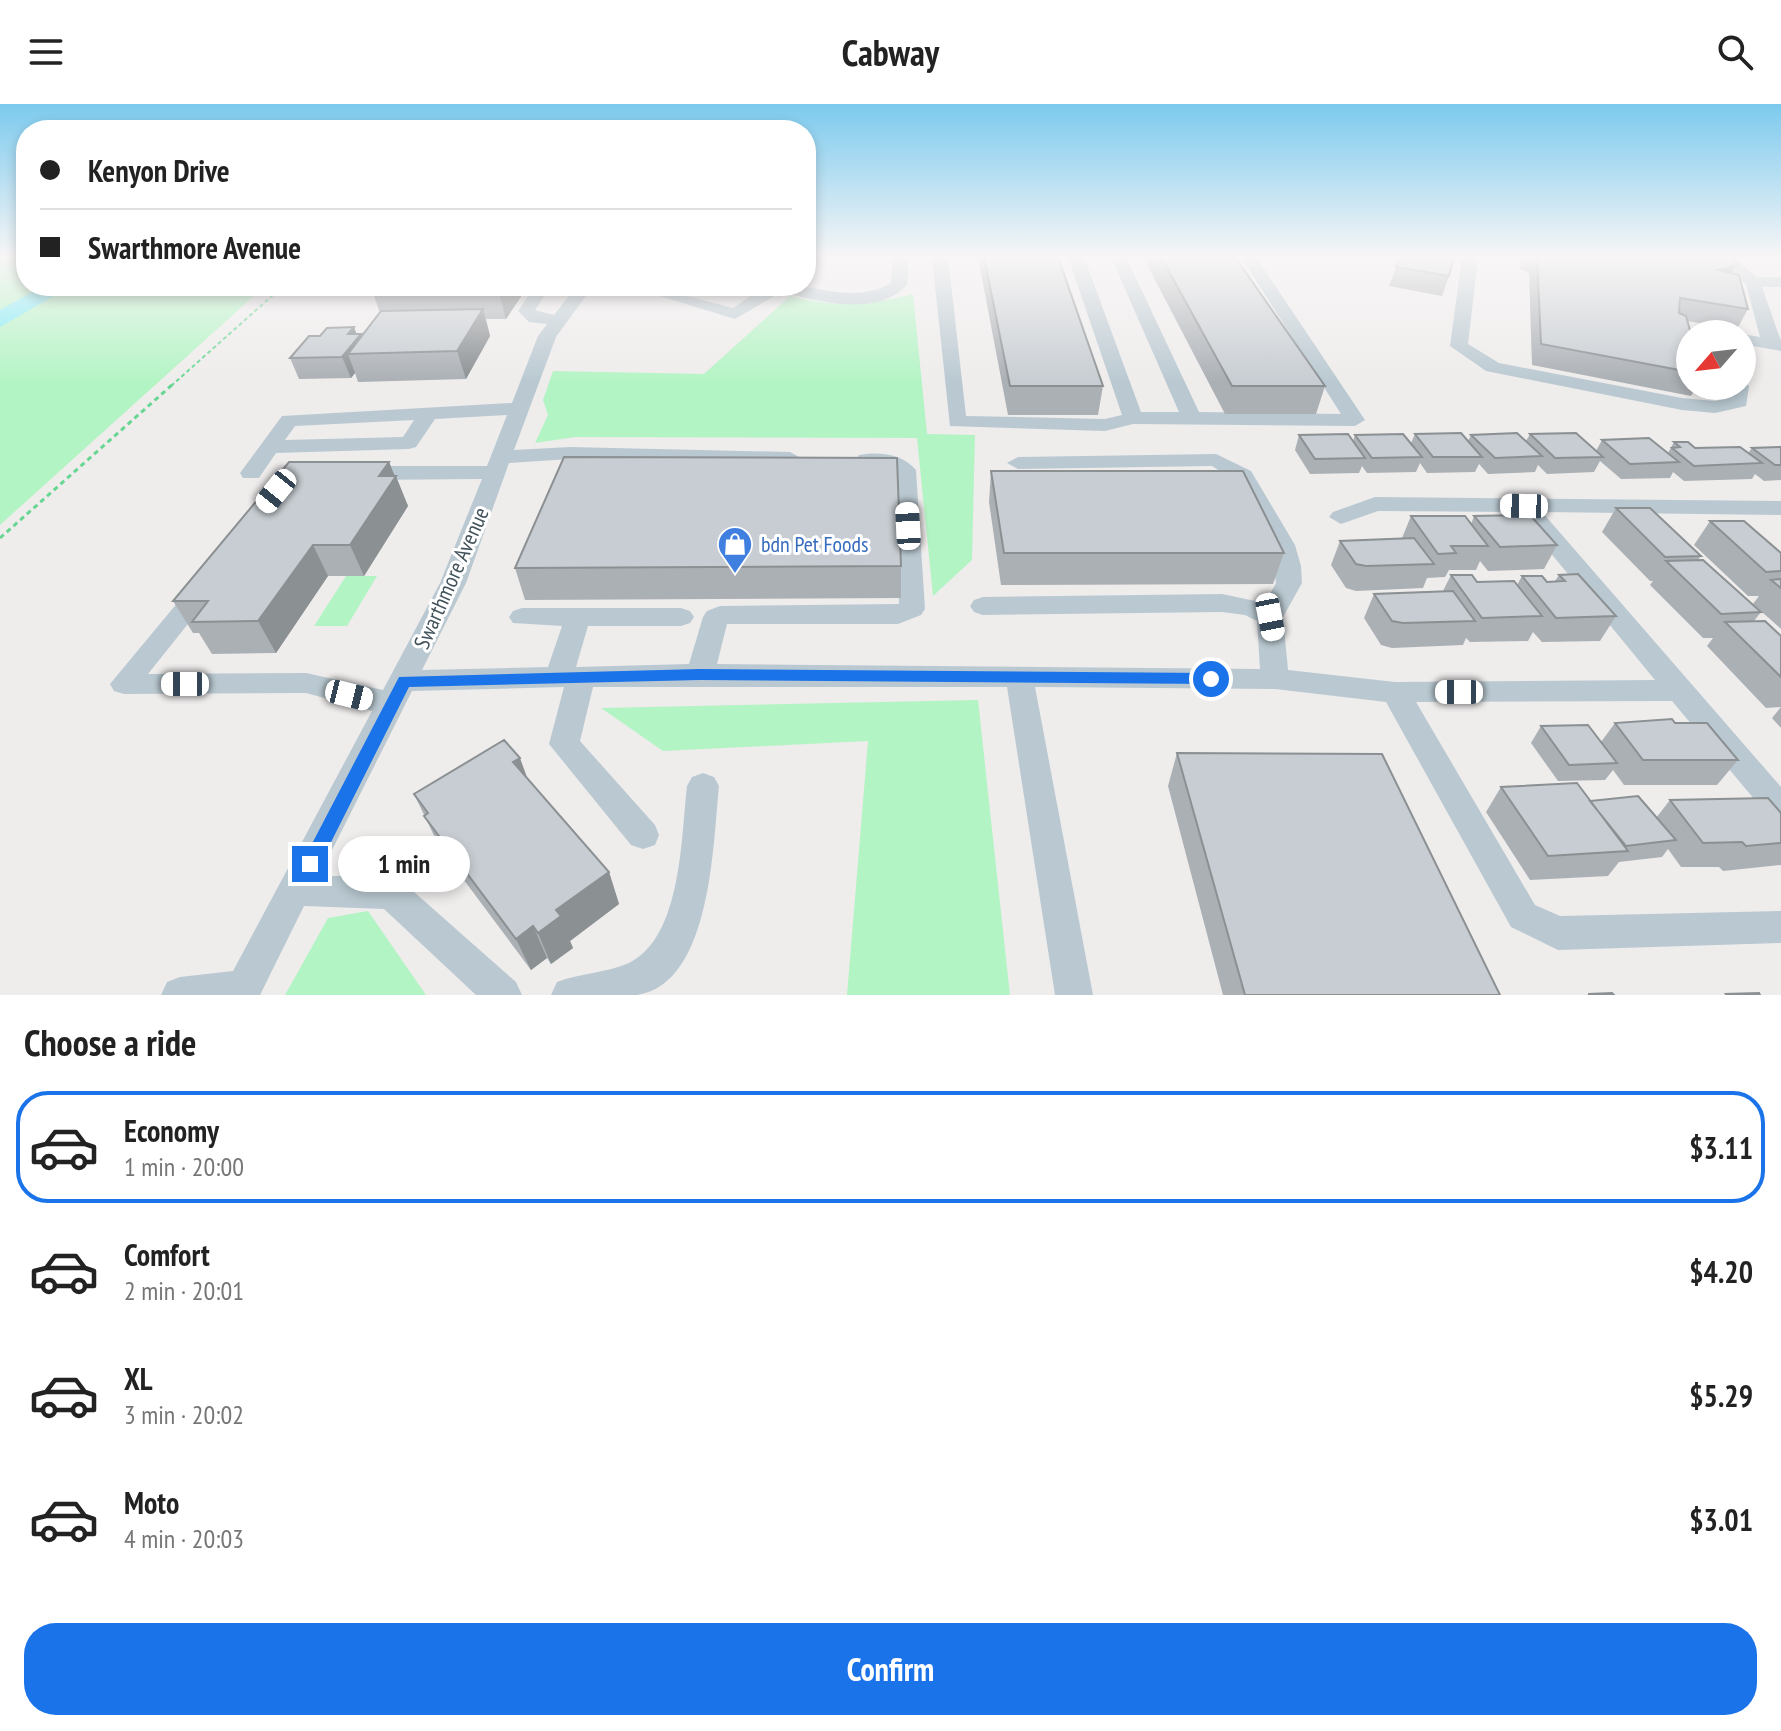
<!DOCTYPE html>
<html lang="en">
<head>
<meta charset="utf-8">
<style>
  body { margin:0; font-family:"PT Sans Narrow",sans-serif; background:#f6f6f6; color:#222; height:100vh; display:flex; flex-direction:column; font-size:30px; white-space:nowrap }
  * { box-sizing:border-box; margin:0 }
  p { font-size:26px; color:#767676 }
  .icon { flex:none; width:44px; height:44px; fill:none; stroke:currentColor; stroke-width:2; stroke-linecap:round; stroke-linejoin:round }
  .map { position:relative; height:891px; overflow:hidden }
  .details { display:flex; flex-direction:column; background:#fff; flex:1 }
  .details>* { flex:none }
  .banner { position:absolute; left:16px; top:16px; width:800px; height:176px; border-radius:32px; box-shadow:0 4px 12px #0003; display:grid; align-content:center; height:176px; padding:0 24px; background:#fff }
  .needle { width:52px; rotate:242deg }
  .buttons { position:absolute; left:1676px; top:216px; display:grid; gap:16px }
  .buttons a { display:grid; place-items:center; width:80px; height:80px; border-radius:50%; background:#fff; box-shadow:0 4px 12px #0003; font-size:40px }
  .end { position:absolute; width:36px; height:36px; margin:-18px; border:10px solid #1a73e8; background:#fff; box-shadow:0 0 0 4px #fff }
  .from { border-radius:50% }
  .bubble { position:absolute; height:56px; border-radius:28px; background:#fff; box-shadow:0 4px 12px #0003; font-size:26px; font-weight:800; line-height:56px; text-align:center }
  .car { position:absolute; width:24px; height:48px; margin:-24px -12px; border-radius:10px; box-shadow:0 0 6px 2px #0007; background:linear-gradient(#fff 24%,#345 0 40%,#fff 0 76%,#345 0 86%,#fff 0) }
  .banner b { display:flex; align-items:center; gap:28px; height:76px; font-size:30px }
  .banner b+b { border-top:2px solid #e0e0e0 }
  .banner i { width:20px; height:20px; background:#222 }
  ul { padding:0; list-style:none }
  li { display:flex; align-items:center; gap:24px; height:112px; margin:0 16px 12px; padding:0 8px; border:4px solid transparent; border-radius:32px }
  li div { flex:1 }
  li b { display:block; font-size:30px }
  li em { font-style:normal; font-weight:800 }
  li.selected { border-color:#1a73e8 }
  li>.icon { width:72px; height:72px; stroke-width:1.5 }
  h2 { padding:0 24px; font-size:36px; line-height:96px }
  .cta { display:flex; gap:16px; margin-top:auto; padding:16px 24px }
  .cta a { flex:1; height:92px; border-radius:32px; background:#1a73e8; color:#fff; font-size:32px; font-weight:800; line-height:92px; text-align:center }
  header { display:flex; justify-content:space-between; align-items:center; height:104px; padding:0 24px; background:#fff; font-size:36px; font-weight:800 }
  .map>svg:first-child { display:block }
  .green { fill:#b3f4c4 }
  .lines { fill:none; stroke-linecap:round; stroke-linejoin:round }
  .river { fill:#7becf6; fill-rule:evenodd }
  .path-far1 { stroke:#67d692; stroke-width:2; stroke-dasharray:4 3; stroke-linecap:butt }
  .path { stroke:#67d692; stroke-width:3; stroke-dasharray:5 4; stroke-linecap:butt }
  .minor { fill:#bac9d1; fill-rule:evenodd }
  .wall { fill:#abb0b5 }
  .shaded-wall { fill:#8b9093 }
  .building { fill:#c7cdd2; stroke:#8b9093; stroke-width:2 }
  .route { fill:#1a73e8 }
  .labels { text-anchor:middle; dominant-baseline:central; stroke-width:6; stroke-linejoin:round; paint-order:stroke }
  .shop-label { font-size:22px; fill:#366cbe; stroke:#fff; text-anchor:start }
  .street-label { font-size:22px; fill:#42535c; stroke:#fff }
</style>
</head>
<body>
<header><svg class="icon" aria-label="menu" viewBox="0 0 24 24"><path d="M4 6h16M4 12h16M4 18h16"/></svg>Cabway<svg class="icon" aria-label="search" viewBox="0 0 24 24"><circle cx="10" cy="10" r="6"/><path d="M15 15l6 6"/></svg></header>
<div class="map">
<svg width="1781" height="891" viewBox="0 0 1781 891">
  <rect width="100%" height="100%" fill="#efecec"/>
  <path class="green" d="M0 153H26V182H265L0 421Z
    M913 190 927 330 975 331 972 456 933 492 917 334 575 333 535 339 548 311 543 296 553 267 704 270 790 192C833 204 870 201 913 190Z
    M346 472H377L347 522H314Z
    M978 596 1010 891H847L868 637 663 647 601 604Z
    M368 807 426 891H285L328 814Z"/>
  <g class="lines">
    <path class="river" d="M43 182H71L0 223V206Z"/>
    <path class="path-far1" d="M171 282 283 182"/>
    <path class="path" d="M0 434 173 280"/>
    <path class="minor" d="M811 153H828L806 169V157Z
      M893 153H909L907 181C876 214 818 197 781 188L735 215 653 190 663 182H682L675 189 733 204C744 197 759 184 771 182 814 177 850 202 891 179Z
      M932 153H948L966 312 1105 315 1122 311 1068 153H1084L1141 308H1179L1111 153H1126L1199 308 1341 310 1241 153H1256L1365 316 1355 322 1133 320 1105 327 950 322Z
      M1462 153H1478L1468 240 1499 259 1682 294 1715 297 1729 294V282H1742V277L1749 282 1746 302 1715 309 1682 306 1486 267 1450 242Z
      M1716 153H1733L1757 173H1781V183H1762L1781 237V247L1742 240 1741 230 1760 233 1746 180Z
      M535 182H551L535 206 554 211 577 182H593L556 233 514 346 570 343 790 348 801 354 790 360 570 355 509 359 466 479 422 566 548 563 562 522 513 519 509 513 513 507 522 504H681L690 507 694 513 690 519 681 522H588L576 563 689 560 703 513 707 507 720 502 899 500 894 369 885 363 859 361 856 356 859 351C879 347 903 350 916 366L925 505 921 511 898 520H727L717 560 1260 565 1257 517 1245 511 1222 508 983 511 974 508 970 502 974 496 983 493 1222 490 1265 499 1276 479 1271 441 1234 376 1212 362 1018 365 1007 359 1018 353 1216 350 1251 367 1295 441 1301 462 1302 479 1283 513 1288 566 1395 578 1655 576 1517 408 1378 407 1341 420 1329 413 1333 408 1375 393 1781 397V411L1542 408 1781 683V718L1770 714 1672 597 1416 598 1535 801 1560 812 1781 807V839L1558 846 1511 823 1386 598 1275 585 1035 583 1093 891H1055L1007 583H593L580 637 655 721 659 731 655 741 643 745 631 741 549 640 564 583 412 587 319 772H368L405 780 516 878 522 891H476L384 805 304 802 260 891H161L167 878 180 873 233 867 372 607 306 589 124 590 114 587 110 580 193 480H211L215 486 148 570 306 569 383 586 440 479 482 375 362 376 351 369 362 362H487L507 311 435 315 416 343 409 345 276 349 259 374H243L240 369 282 312 512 299 538 232 547 220 529 218 518 207ZM414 316 403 333 285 336 295 322Z
      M703 669 714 673 719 682C713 738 712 880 637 891 610 891 579 891 551 891L557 878C580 869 606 869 629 859 682 833 681 733 687 682L692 673Z"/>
  </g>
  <path class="wall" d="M978 153H1058L1103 282 1098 311H1008Z
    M1143 153H1235L1325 282 1316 310H1225Z
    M1400 153 1449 172 1442 192 1389 182Z
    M1521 153H1729L1736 161 1731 169 1748 205 1737 225 1687 217 1690 230V282H1697L1691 292 1532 261 1529 169 1520 165Z
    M379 182H528L506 215H486L490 232 466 275 358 278 355 269 351 274 299 275 290 254 320 232 354 223 356 230H361L362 232 380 209 373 189Z
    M1415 330 1468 337 1471 331 1526 337 1530 330 1596 347 1602 336 1668 349 1674 338 1695 344 1748 349 1752 344 1781 343V376L1764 377 1755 370 1752 375 1684 377 1673 368 1670 374 1621 375 1600 357 1594 368 1547 370 1538 361 1535 368 1488 370 1479 360 1475 368 1427 369 1420 359 1416 368 1367 369 1362 362 1359 369 1310 370 1295 346 1299 331 1353 337 1355 331 1411 339Z
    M389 358 408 402 364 472H328L276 549 212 550 199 529H193L173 497Z
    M991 367 1284 449 1273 480 1001 481 989 398Z
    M1616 404 1701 452 1698 456 1761 508 1754 517 1781 532V624L1772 614 1781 603 1766 604 1707 542 1713 534H1703L1650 481 1653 477H1650L1602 428Z
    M1411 412 1471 420 1474 412 1557 441 1544 465 1488 467 1480 457 1476 466H1449L1445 473 1427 474 1423 484 1356 487 1346 484 1331 461 1340 437 1402 434Z
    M1710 417 1781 449V525L1753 500 1759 492H1748L1694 441Z
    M901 462V494L525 496 515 464Z
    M1451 471 1477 478 1517 481 1522 472 1547 478 1555 477 1559 471 1616 512 1600 537 1542 538 1533 528 1528 537 1470 538 1466 534 1463 541 1392 544 1381 541 1364 514 1374 490 1443 487Z
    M1615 619H1675L1738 656 1717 681H1624L1613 666 1605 676 1558 677 1531 639 1541 622 1601 638Z
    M1177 649 1500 891H1223L1168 682Z
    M527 675 609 768 619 800 570 837 573 844 551 860 547 854 531 866 440 744 414 690Z
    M1501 683 1590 697 1656 714 1670 696 1781 709V761L1723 767 1719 763H1681L1668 745 1662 753 1619 758 1608 772 1530 776 1486 708Z"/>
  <path class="shaded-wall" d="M1736 161 1725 180 1719 166Z
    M504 182H528L506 215 499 189Z
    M483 205 490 232 466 275 457 247Z
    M354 223 358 234 361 230 368 249 357 250 356 251V250H348L355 269 351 274 342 253 348 230Z
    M389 358 395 373 396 372 408 402 364 472 350 441 379 372Z
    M313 441 328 472 276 549 258 517Z
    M520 654 532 687 513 658Z
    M609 768 619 800 570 837 573 844 551 860 538 829 556 806Z
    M533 822 547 854 531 866 516 835Z"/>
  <path class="building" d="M984 153H1058L1103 282H1010Z
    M1161 153H1235L1325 282H1232Z
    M1400 153H1454L1449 172 1396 163Z
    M1537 153H1729L1734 155 1736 161 1719 166 1739 171 1748 205 1680 194 1679 209 1686 212 1691 230H1690V268L1541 240Z
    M379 182H504L499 189H373Z
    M483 205 457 247 348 250 381 207Z
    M354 223 348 230H361L342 253 290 254 309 232H320L327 224Z
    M1461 329 1482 353H1433L1415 330Z
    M1517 329 1542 352 1495 354 1471 331Z
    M1576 329 1603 353 1555 354 1530 330Z
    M1348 330 1365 354 1315 355 1299 331Z
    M1403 330 1422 353 1372 354 1355 331Z
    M1649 334 1679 358 1630 360 1602 336Z
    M1674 338H1688L1695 344 1740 343 1762 359 1694 362 1672 344 1680 343Z
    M1781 343V361H1775L1752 344Z
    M564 353 897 354 901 462 515 464Z
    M289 358H389L379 372H396L350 441H313L258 517 192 518 208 497H173Z
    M991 367H1243L1284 449H1004Z
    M1616 404H1650L1701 452 1665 453Z
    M1530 411 1557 441 1500 443 1474 412Z
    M1411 412H1465L1488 442H1451L1456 449 1438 450Z
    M1710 417H1744L1781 449V467L1766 468Z
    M1414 434 1434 460 1366 462 1356 460 1340 437Z
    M1703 456 1761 508 1721 510 1666 457Z
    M1578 470 1616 512 1556 514 1522 472H1542L1547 478 1565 477 1559 471Z
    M1451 471H1472L1477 478 1514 477 1542 512 1482 514Z
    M1781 475V484L1771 476Z
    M1453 487 1475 517 1403 519 1392 517 1374 490Z
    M1765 517 1781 532V573L1725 518Z
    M1672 615 1675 619H1707L1738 656H1643L1615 619Z
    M1588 621 1617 659 1569 661 1541 622Z
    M504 636 520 654 513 658 609 768 556 806 561 812 538 829 533 822 516 835 424 712 428 709 414 690Z
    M1177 649 1382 650 1500 891H1245Z
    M1577 679 1628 747 1548 752 1501 683Z
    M1638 692 1676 736 1626 742 1590 697Z
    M1768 694 1781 709V739L1746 742 1742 738 1703 739 1670 696Z
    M1612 889 1614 891 1588 890Z
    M1759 889 1760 891H1727L1726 890Z"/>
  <linearGradient id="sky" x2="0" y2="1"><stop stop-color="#7ccaee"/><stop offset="0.55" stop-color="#f8f6f6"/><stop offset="1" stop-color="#f8f6f6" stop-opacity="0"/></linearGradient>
  <rect width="1781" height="278" fill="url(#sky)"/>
  <path class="route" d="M700 565 1211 569 1219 575 1211 580 700 576 409 583 317 766H304V755L399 573Z"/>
  <defs>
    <g id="shop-pin" transform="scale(1.8)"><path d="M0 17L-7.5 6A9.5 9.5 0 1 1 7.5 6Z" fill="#3f7fe0" stroke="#fff"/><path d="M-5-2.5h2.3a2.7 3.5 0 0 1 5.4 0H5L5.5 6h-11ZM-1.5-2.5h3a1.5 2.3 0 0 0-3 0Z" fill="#fff"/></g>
  </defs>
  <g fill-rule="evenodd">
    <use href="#shop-pin" x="735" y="440"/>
  </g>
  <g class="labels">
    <g class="shop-label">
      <text x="761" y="440">bdn Pet Foods</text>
    </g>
    <g class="street-label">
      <text transform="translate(451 474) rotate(-66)">Swarthmore Avenue</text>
    </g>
  </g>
</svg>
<div class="buttons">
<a><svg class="needle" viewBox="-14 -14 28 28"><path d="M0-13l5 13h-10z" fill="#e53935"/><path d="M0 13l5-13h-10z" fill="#767676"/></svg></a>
</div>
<i class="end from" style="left:1211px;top:575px"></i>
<i class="end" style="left:310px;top:760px"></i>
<div class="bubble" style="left:338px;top:732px;width:132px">1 min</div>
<i class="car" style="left:276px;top:387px;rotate:219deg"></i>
<i class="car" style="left:1524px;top:402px;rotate:271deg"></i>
<i class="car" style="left:908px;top:422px;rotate:357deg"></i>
<i class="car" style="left:1270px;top:513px;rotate:169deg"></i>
<i class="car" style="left:185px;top:580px;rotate:270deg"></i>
<i class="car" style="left:1459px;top:588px;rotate:270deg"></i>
<i class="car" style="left:349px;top:591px;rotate:104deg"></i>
<div class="banner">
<b><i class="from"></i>Kenyon Drive</b>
<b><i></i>Swarthmore Avenue</b>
</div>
</div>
<section class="details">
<h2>Choose a ride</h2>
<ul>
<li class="selected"><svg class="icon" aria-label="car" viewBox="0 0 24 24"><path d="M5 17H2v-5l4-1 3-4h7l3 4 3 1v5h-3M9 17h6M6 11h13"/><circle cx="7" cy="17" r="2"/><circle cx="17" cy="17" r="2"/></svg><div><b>Economy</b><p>1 min · 20:00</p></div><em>$3.11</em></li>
<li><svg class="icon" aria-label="car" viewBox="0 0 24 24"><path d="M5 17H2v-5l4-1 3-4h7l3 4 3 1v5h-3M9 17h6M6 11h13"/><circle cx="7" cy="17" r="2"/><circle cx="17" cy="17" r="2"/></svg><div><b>Comfort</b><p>2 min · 20:01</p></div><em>$4.20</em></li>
<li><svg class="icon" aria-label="car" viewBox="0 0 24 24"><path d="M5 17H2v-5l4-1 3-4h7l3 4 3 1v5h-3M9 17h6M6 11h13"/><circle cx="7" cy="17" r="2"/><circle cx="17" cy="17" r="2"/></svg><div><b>XL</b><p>3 min · 20:02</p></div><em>$5.29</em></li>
<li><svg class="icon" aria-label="car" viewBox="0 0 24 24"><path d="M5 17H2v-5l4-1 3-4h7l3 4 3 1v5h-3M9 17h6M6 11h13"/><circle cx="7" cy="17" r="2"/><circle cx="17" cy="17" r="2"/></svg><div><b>Moto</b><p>4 min · 20:03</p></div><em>$3.01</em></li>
</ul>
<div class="cta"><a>Confirm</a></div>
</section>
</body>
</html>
